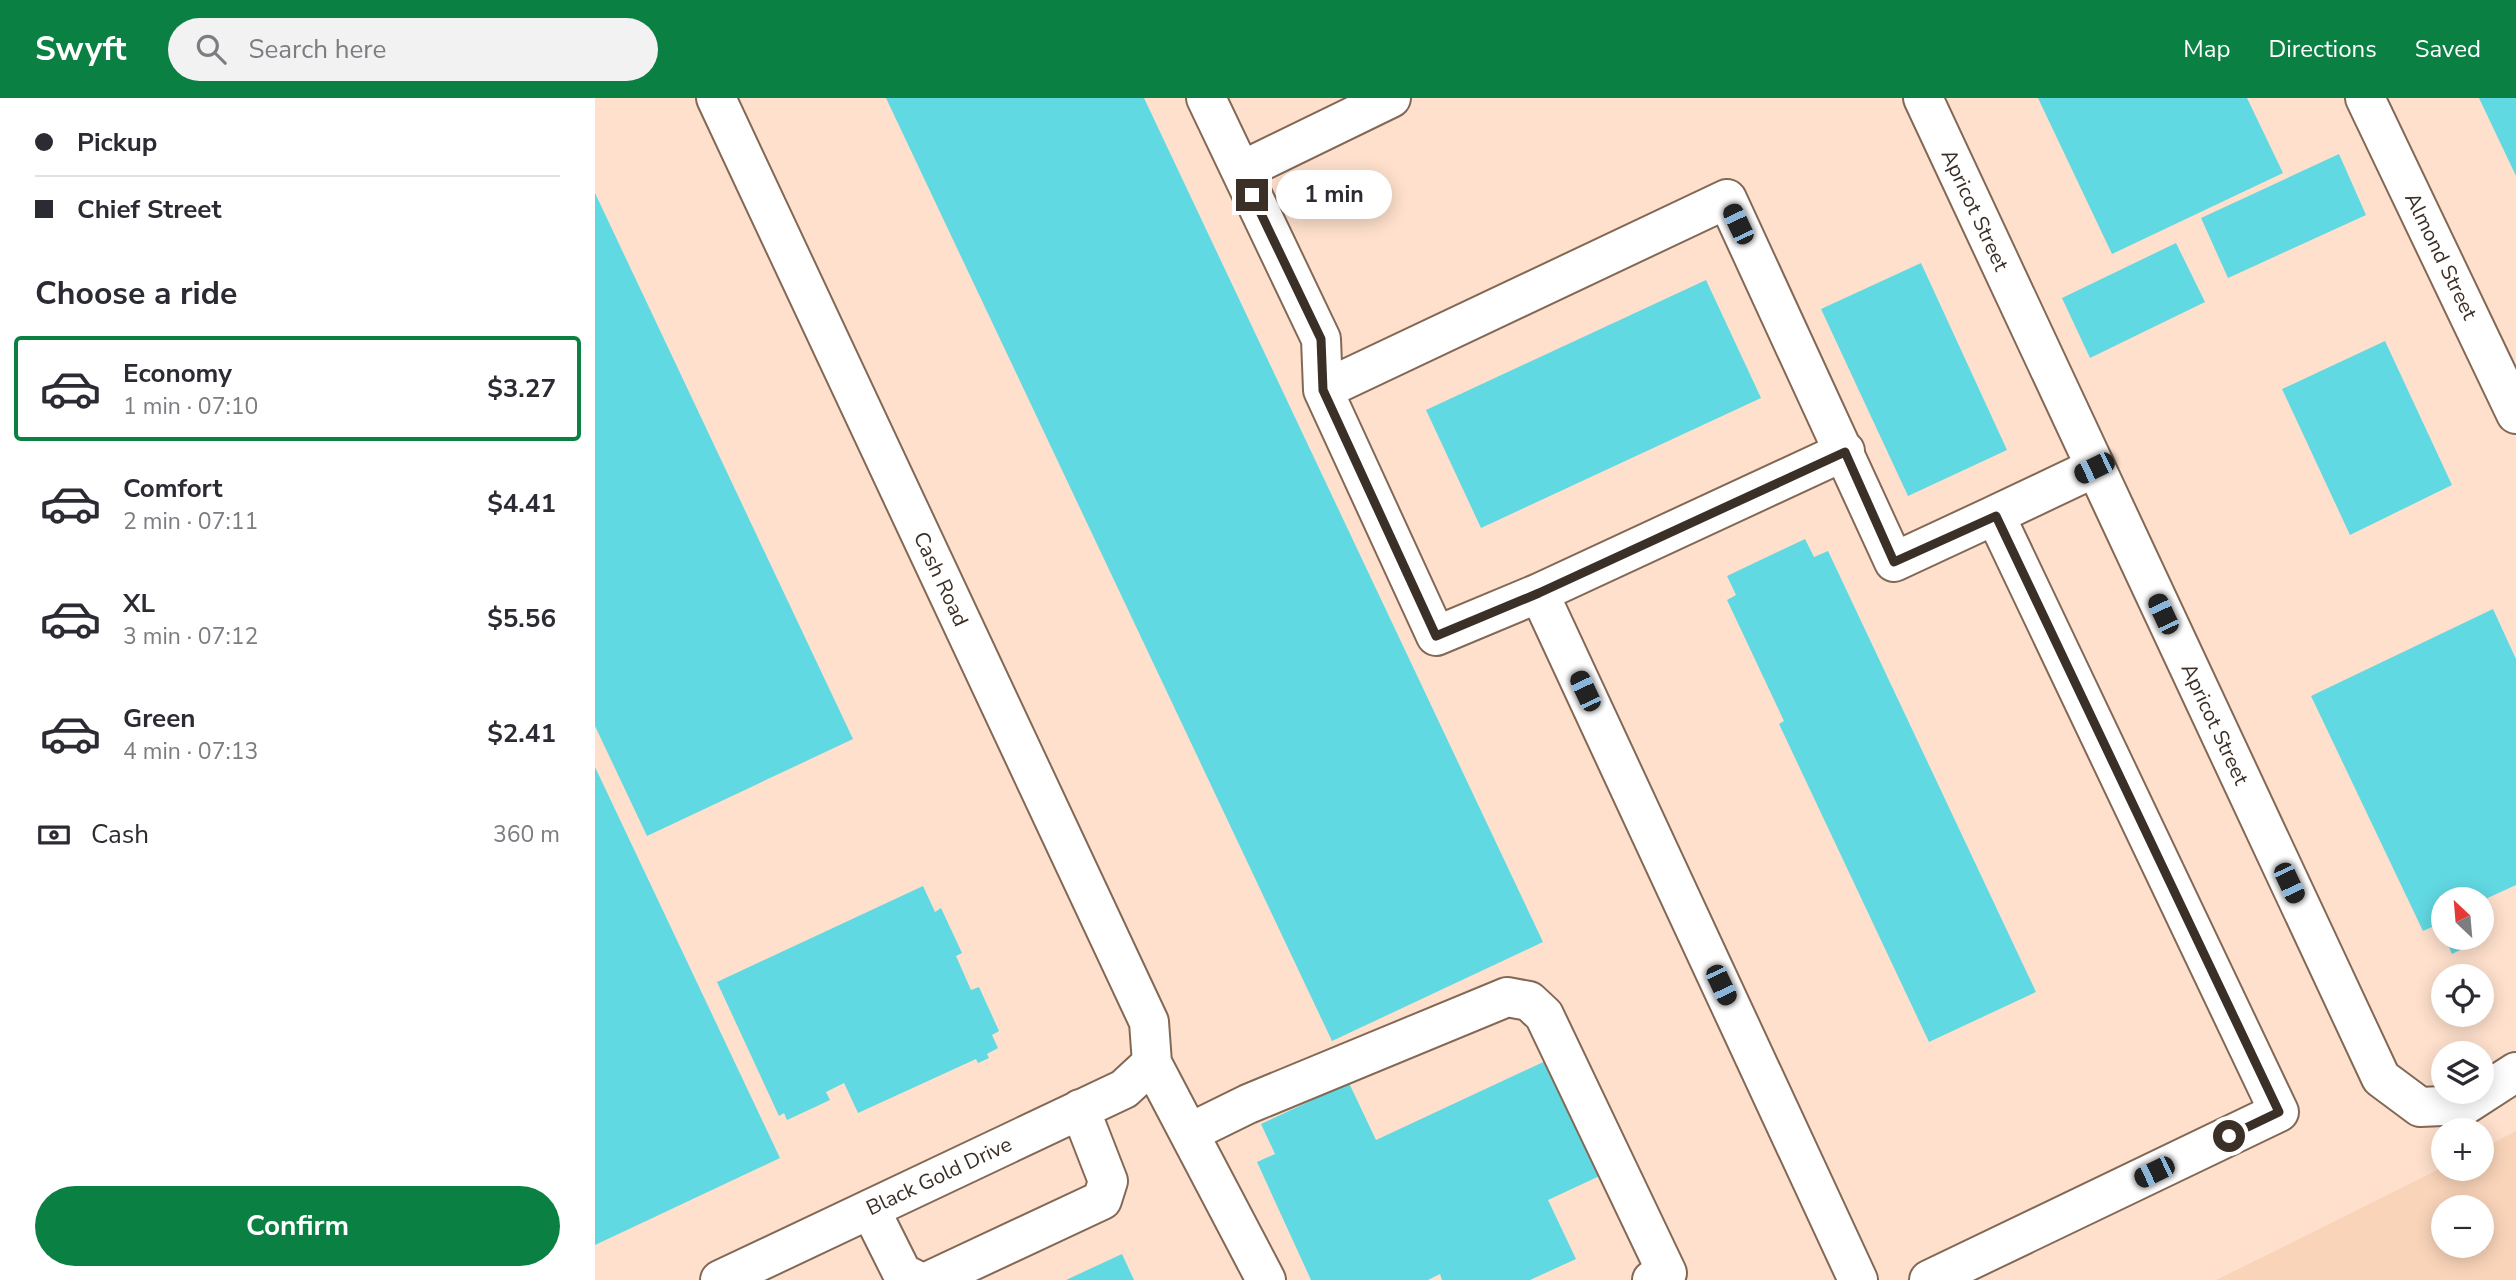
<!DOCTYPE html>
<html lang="en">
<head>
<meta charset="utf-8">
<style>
  body { margin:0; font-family:"Nunito Sans",sans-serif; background:#f2f2f3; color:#2b2b33; height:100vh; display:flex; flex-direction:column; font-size:26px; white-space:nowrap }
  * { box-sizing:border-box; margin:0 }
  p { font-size:23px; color:#7c7c81 }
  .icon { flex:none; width:38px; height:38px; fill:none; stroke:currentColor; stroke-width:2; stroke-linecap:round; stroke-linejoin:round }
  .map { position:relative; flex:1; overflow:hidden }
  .side { display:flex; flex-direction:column; background:#fff; width:595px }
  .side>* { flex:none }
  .top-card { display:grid; align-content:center; height:154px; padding:0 35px; background:#fff }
  .needle { width:46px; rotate:334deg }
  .tools { position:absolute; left:1836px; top:789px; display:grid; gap:14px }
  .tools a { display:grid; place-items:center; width:63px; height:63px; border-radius:50%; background:#fff; box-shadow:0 4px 18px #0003; font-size:35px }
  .end { position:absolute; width:32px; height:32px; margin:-16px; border:9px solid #3b3027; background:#fff; box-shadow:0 0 0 4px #fff }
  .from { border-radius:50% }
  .bubble { position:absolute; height:49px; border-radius:24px; background:#fff; box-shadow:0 4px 18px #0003; font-size:23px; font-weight:700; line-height:49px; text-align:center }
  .car { position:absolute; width:21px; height:42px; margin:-21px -10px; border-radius:9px; box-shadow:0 0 5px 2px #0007; background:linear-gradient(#222 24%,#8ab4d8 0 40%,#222 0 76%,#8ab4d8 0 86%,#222 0) }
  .top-card b { display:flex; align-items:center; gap:24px; height:66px; font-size:26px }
  .top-card b+b { border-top:2px solid #e1e1e2 }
  .top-card i { width:18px; height:18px; background:#2b2b33 }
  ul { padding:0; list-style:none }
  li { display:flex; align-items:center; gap:21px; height:105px; margin:0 14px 10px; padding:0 21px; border:4px solid transparent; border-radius:7px }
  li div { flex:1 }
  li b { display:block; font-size:26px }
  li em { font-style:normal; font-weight:700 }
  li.selected { border-color:#0b8043 }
  li>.icon { width:63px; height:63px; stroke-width:1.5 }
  h2 { padding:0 35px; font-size:32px; line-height:84px }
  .pay { display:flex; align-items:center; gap:18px; height:77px; padding:0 35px; font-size:26px }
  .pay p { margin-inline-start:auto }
  .action { display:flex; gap:14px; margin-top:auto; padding:14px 35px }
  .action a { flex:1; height:80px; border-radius:42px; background:#0b8043; color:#fff; font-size:28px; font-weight:700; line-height:80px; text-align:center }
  header { display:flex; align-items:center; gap:42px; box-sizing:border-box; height:98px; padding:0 35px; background:#0b8043; color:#fff }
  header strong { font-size:33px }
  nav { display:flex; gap:38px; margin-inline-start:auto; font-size:24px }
  .search { width:490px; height:63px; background:#f2f2f3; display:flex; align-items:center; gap:18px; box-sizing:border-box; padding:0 24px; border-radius:38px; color:#7c7c81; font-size:26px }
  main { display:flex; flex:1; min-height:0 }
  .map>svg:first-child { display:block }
  .built { fill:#fee0cc; fill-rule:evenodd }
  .green { fill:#f9d4b9; fill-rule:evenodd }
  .building { fill:#61d9e2 }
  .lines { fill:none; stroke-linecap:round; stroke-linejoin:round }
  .minor-casing { stroke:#826855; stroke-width:42 }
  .minor { stroke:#fff; stroke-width:38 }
  .route { stroke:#3b3027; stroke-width:9 }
  .labels { text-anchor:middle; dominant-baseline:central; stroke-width:5; stroke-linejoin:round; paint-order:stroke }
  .street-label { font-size:21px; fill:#3b3027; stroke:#fff }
</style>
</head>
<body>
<header>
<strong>Swyft</strong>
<div class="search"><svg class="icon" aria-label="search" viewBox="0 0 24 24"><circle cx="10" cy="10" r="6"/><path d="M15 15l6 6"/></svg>Search here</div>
<nav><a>Map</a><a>Directions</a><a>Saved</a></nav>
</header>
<main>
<section class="side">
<div class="top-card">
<b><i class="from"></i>Pickup</b>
<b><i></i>Chief Street</b>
</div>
<h2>Choose a ride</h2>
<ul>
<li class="selected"><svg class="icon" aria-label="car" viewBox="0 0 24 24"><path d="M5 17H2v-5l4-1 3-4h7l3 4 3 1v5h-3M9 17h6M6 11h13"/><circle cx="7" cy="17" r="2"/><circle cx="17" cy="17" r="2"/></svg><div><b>Economy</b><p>1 min · 07:10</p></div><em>$3.27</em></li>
<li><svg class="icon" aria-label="car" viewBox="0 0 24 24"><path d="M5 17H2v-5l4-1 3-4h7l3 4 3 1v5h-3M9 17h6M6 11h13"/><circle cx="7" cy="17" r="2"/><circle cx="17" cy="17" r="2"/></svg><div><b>Comfort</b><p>2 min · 07:11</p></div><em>$4.41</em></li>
<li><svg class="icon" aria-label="car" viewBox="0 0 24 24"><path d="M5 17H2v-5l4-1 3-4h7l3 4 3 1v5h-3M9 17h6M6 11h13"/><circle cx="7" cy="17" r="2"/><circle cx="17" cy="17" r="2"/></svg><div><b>XL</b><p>3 min · 07:12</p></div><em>$5.56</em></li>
<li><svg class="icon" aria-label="car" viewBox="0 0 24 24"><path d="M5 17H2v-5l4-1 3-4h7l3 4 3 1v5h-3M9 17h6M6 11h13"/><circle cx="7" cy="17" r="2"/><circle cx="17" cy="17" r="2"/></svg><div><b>Green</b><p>4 min · 07:13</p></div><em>$2.41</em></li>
</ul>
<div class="pay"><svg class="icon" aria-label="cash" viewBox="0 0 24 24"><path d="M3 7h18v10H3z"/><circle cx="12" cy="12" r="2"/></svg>Cash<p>360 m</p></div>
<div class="action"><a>Confirm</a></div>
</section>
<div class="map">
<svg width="1921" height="1182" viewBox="0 0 1921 1182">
  <rect width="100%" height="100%" fill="#fdebde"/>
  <path class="built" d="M0 0H1921V1033L1887 1050 1886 1032H1848V1069L1621 1182H0ZM1848 802H1886V840H1848ZM1848 878H1886V917H1848ZM1848 956H1886V994H1848Z"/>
  <path class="green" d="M1921 1033V1182H1621L1848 1069 1886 1071 1887 1050ZM1848 1110H1886V1148H1848Z"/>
  <path class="building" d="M291 0H549L948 844 737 943Z
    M1443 0H1652L1688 75 1517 156Z
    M1884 0H1921V78Z
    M1744 56 1771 117 1633 180 1606 120Z
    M0 95 258 641 52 738 0 628Z
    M1581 145 1610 204 1495 260 1467 200Z
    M1326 165 1412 352 1313 398 1226 211Z
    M1111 182 1166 300 886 430 831 312Z
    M1790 243 1857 387 1755 437 1687 291Z
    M1210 441 1219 459 1233 453 1441 894 1334 944 1184 626 1189 623 1132 502 1141 497 1132 478Z
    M1898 511 1921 561V787L1886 803 1848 802V836L1844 826 1828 833 1716 598Z
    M0 669 185 1060 0 1147Z
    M328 788 340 814 346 810 367 855 361 858 376 892 384 889 404 933 397 937 403 950 392 956 394 960 383 965 381 961 263 1015 249 985 231 994 235 1002 192 1022 189 1015 184 1018 122 884Z
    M1850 840H1890L1857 856Z
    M957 960 1011 1075 953 1102 981 1161 935 1182H847L845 1176 833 1182H716L662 1064 680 1056 666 1026 754 985 781 1042Z
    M527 1156 539 1182H471Z"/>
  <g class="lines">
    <g class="minor-casing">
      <path id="minor" d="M121 0 554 924 557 965 671 1182
        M611 0 726 241 728 292 841 538 944 495 1263 1182
        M1328 0 1786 980 1825 1009 1870 1007 1921 974
        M1770 0 1921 316
        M646 73 796 0
        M728 292 1132 101 1299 464 1400 417 1684 1014 1334 1182
        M1400 417 1499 370
        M944 495 1250 353
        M594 1035 653 1006 912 899 934 903 949 917 1072 1175 1057 1182
        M275 1111 307 1175 321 1182
        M125 1182 529 991 557 965
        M336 1182 507 1102 513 1083 485 1011"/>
    </g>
    <use href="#minor" class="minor"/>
  </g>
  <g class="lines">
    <path class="route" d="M657 97 726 241 728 292 841 538 944 495 1250 354 1299 464 1401 418 1684 1014 1634 1038"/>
  </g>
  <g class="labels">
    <g class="street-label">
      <text transform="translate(1380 112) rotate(65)">Apricot Street</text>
      <text transform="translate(1846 158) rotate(64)">Almond Street</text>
      <text transform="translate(346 481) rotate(65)">Cash Road</text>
      <text transform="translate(1620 626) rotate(65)">Apricot Street</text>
      <text transform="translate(344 1078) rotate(-25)">Black Gold Drive</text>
    </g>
  </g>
</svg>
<div class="tools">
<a><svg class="needle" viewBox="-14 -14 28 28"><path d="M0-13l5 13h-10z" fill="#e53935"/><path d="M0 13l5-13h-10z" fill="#7c7c81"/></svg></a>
<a><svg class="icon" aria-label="locate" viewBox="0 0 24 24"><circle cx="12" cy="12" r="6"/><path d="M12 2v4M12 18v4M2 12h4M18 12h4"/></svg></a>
<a><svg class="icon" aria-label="layers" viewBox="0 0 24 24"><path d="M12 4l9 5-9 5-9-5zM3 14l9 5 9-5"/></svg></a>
<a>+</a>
<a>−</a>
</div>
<i class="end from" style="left:1634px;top:1038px"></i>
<i class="end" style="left:657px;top:97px"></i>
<div class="bubble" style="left:681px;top:72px;width:116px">1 min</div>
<i class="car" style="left:1143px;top:126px;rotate:335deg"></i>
<i class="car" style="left:1499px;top:370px;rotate:244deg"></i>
<i class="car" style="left:1568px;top:516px;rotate:335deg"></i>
<i class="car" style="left:990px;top:593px;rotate:335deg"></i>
<i class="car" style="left:1694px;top:785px;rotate:155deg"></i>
<i class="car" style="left:1126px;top:887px;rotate:155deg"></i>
<i class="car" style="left:1559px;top:1074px;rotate:244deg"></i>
</div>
</main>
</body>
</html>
